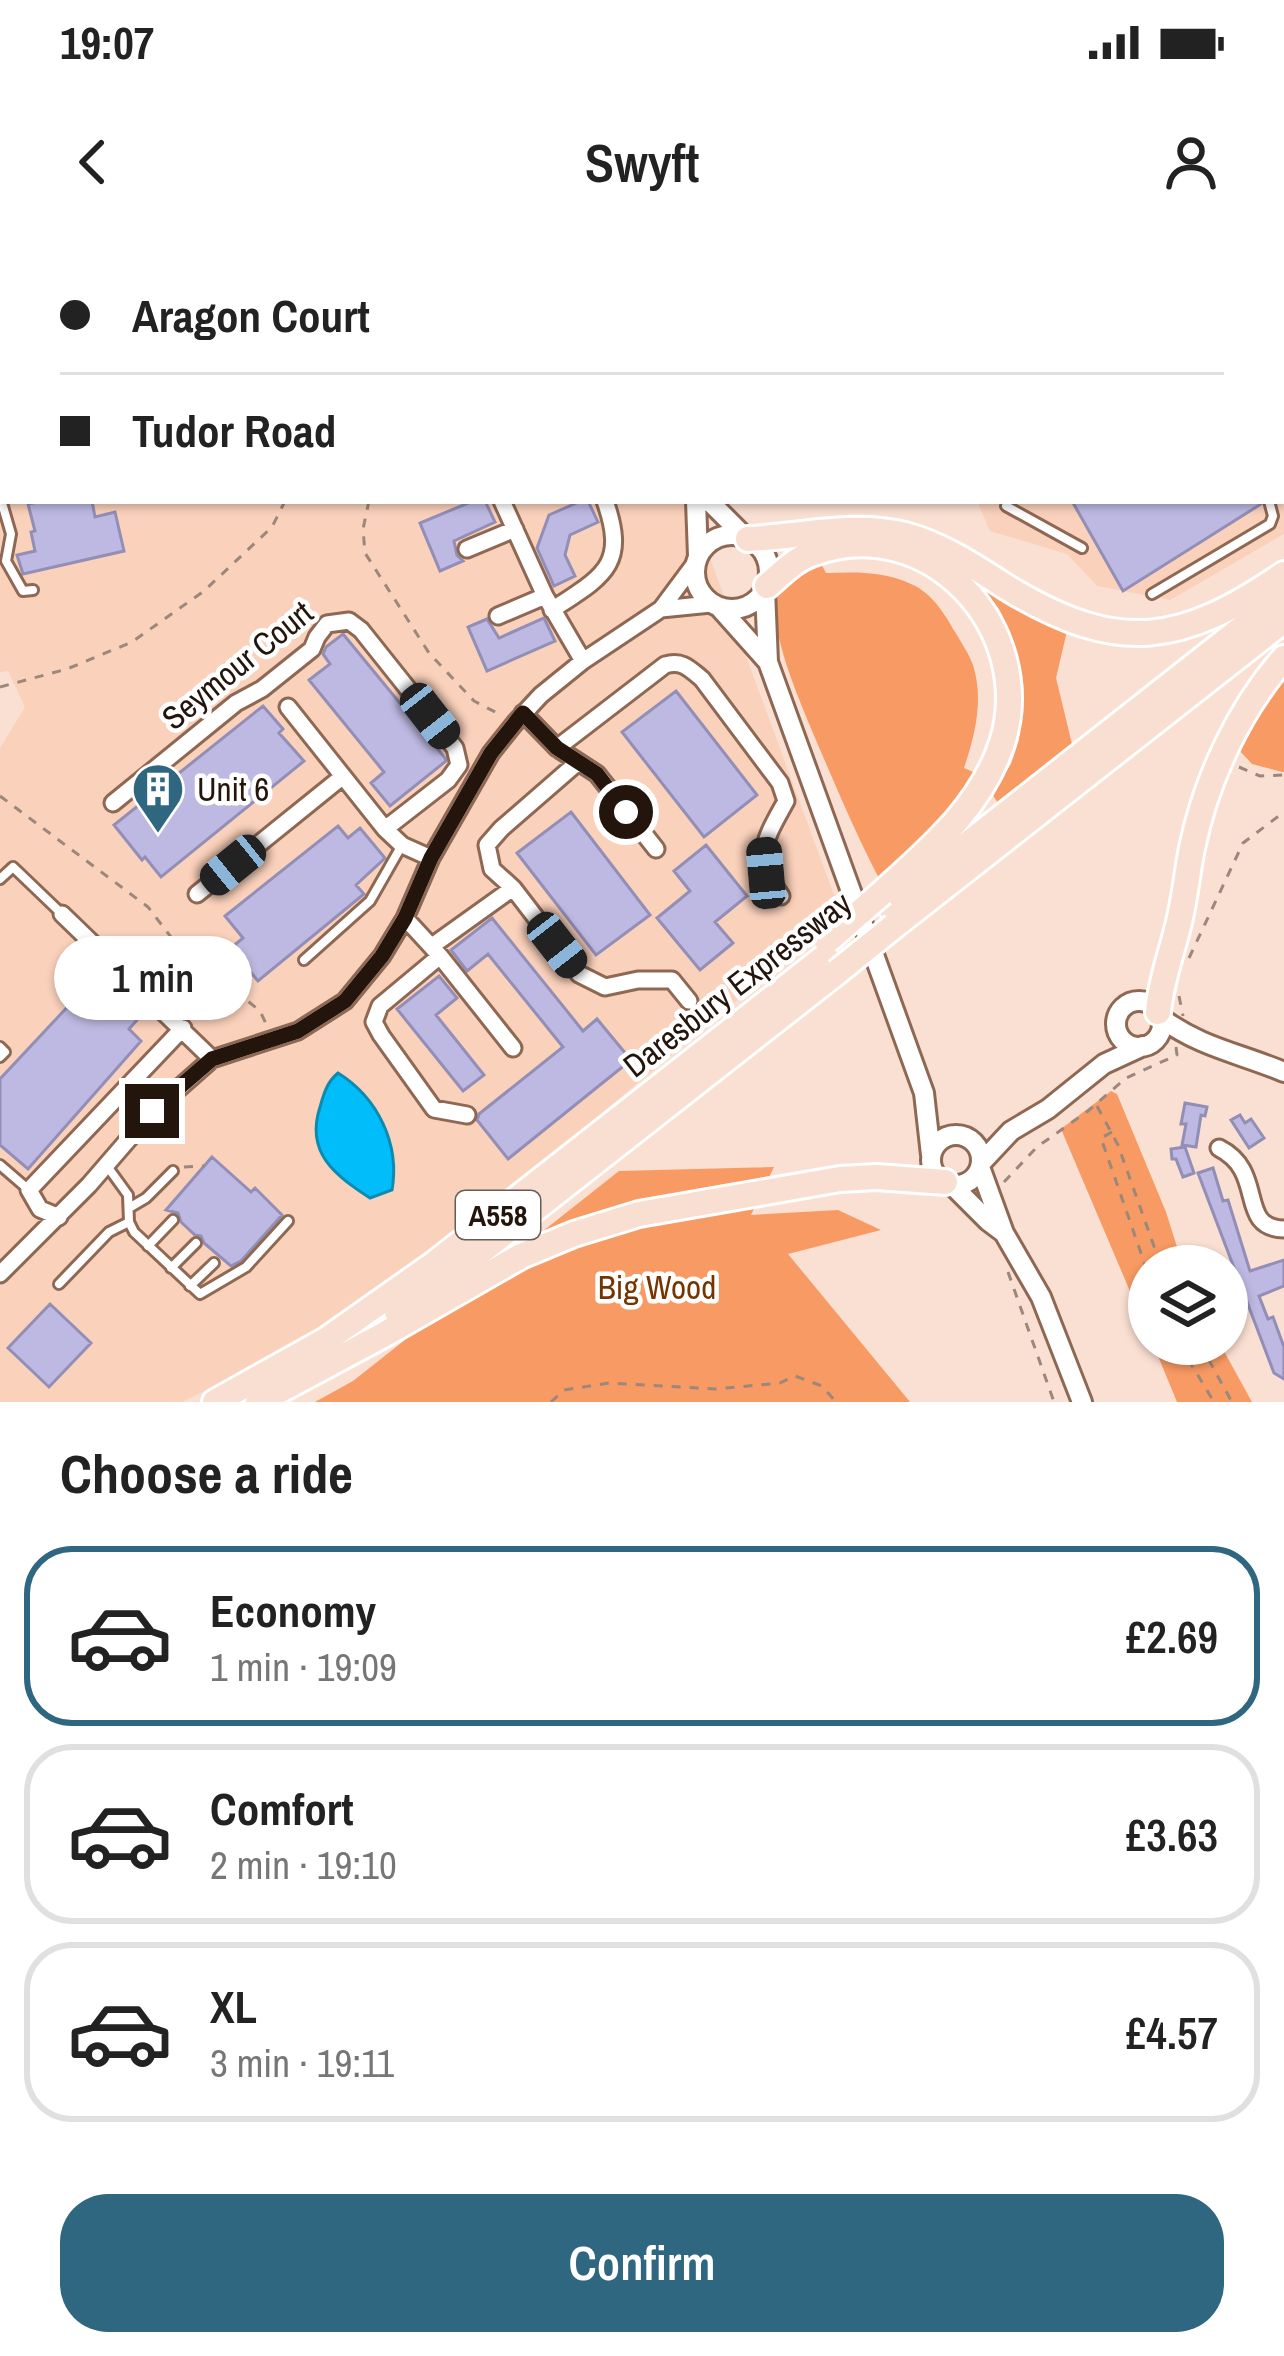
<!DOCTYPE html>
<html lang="en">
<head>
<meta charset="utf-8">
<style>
  body { margin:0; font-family:"Archivo Narrow",sans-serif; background:#f2f2f2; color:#222; height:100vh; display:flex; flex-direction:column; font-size:45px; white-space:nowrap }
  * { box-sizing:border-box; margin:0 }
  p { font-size:39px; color:#767676 }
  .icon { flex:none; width:66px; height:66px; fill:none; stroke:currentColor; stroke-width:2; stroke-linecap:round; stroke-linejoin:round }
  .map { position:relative; height:1162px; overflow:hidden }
  .side { display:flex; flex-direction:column; background:#fff; flex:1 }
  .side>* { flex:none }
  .guide { position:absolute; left:0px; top:0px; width:1284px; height:264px; box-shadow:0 3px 9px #0004; display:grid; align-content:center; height:264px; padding:0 60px; background:#fff }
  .fabs { position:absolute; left:1128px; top:1005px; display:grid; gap:24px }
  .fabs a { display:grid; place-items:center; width:120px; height:120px; border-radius:50%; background:#fff; box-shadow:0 3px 9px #0004; font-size:60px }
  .end { position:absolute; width:54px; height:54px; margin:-27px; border:15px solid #24150c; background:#fff; box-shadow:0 0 0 6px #fff }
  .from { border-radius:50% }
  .bubble { position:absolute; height:84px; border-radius:42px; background:#fff; box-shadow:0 3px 9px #0004; font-size:39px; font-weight:600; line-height:84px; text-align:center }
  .car { position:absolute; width:36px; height:72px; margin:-36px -18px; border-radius:15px; box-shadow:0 0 9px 3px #0007; background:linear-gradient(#222 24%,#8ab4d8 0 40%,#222 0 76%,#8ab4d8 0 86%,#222 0) }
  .guide b { display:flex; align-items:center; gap:42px; height:114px; font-size:45px }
  .guide b+b { border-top:3px solid #e0e0e0 }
  .guide i { width:30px; height:30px; background:#222 }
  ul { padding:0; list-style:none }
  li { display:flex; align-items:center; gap:36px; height:180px; margin:0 24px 18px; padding:0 36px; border:6px solid #e0e0e0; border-radius:48px }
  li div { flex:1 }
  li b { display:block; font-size:45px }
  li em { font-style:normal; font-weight:600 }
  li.selected { border-color:#2f6781 }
  li>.icon { width:108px; height:108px; stroke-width:1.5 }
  h2 { padding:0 60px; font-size:54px; line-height:144px }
  .action { display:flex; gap:24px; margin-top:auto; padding:24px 60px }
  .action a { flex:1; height:138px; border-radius:48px; background:#2f6781; color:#fff; font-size:48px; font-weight:600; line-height:138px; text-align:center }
  .status { display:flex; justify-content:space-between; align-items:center; height:84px; padding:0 60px; background:#fff; direction:ltr }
  .status svg { height:33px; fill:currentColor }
  header { display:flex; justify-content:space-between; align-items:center; height:156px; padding:0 60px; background:#fff; font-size:54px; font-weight:600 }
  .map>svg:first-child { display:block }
  .built { fill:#fad1bb }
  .green { fill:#f89a63 }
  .water { fill:#01bdf9; stroke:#0c8bb2; stroke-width:3 }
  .building { fill:#beb9e2; stroke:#938eb6; stroke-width:3 }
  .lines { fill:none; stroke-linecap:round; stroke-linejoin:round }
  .service-casing { stroke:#8e6853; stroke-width:14 }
  .minor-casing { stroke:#8e6853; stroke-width:21 }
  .tertiary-casing { stroke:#8e6853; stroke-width:24 }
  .primary-casing { stroke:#fff; stroke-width:30 }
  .path { stroke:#9c877b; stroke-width:3; stroke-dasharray:9 9; stroke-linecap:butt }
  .service { stroke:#fff; stroke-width:8 }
  .minor { stroke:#fff; stroke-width:15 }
  .tertiary { stroke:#fff; stroke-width:18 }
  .primary { stroke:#f9dfd1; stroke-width:24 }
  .primary-bridge-casing { stroke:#fff; stroke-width:30; stroke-linecap:butt }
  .primary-bridge { stroke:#f9dfd1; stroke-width:24 }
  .route { stroke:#24150c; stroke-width:15 }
  .labels { text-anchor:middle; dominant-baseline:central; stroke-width:9; stroke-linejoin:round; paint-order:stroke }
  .shield { fill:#fff; stroke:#665b55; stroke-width:3 }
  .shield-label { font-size:30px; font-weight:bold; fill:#24150c }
  .street-label { font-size:33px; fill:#24150c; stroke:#fff }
  .poi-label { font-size:33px; fill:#24150c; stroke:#fff; text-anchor:start }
  .park-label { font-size:33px; fill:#763500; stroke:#fff }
</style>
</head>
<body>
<div class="status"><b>19:07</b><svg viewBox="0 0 49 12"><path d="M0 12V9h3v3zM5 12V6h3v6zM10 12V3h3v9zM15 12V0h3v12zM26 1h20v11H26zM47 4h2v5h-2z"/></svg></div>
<header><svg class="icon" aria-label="back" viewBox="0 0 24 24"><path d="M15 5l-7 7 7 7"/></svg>Swyft<svg class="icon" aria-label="person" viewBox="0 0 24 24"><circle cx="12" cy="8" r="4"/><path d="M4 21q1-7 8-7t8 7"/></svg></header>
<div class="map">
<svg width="1284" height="1162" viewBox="0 0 1284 1162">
  <rect width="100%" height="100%" fill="#fae0d2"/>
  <path class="built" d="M0 0H570L571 3H3V261H689L841 674 515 945 331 1090 182 1162H0V508L25 467 8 431 0 432Z
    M1281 259 1284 265V294L1170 360 1097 346 1067 314 990 291 977 261Z"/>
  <path class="green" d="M209 0H438L434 3H208Z
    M818 318 826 333C855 332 884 331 911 344 932 353 944 373 955 392 961 402 969 414 973 425 984 460 975 495 964 528L978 534 960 562 881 642C857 597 838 551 818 505 799 459 777 411 773 361L801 330Z
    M989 344 1067 391 1056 438 1072 504 998 563 992 554 1011 524 1019 500 1022 439 1008 388 999 369 983 350Z
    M1284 434V532H1282L1252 524 1239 510 1261 469Z
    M1111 851 1117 854 1166 972 1183 1026H1149V1096L1061 889Z
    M774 927 751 975 838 970 881 990 788 1014 910 1162H315L353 1141 619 931Z
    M1153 1104H1220L1252 1162H1177Z"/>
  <path class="water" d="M338 833C378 858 400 904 392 950L370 958C335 935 305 913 320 867 324 853 327 842 338 833Z"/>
  <path class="building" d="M42 261H92L95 277 115 272 124 311 23 334 17 315 35 311 31 292 35 291 28 264Z
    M473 261H485L495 282 454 301 457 315 463 321 440 331 420 283Z
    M581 261H588L598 282 570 295 565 315 575 336 554 346 537 308 549 275Z
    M1072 261H1261V264L1123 351Z
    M544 378 555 401 487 431 468 387 487 379 499 398Z
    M343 394 445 518 446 521 390 566 371 543 384 532 309 440 330 424 323 414 326 407Z
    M676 451 757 555 704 597 622 492Z
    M263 466 283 489 279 493 304 521 161 637 145 617 142 620 114 585Z
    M571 572 650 675 596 715 517 613Z
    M338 586 348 598 360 588 385 618 356 645 364 654 258 741 231 708 243 698 225 676Z
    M706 605 747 656 715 682 733 703 700 730 657 678 690 651 674 631Z
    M492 678 583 791 597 779 631 820 508 919 477 880 479 874 563 807 488 714 467 731 451 710Z
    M102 730 145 771 129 789 141 801 28 929 0 905V839Z
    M439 736 457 758 436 775 484 835 463 851 397 769Z
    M1185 863 1207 867 1205 876 1201 875 1196 907 1182 905 1186 884H1181Z
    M1240 875 1245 883 1251 879 1264 898 1249 908 1231 880Z
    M1185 907 1194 933 1183 937 1176 919H1172L1171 909Z
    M212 917 251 952 255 948 282 975 241 1021 231 1026 204 1003 201 996 195 995 181 982 178 973 166 970Z
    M1213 928 1223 961 1228 960 1250 1031 1284 1020V1046L1259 1056 1268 1079 1273 1077 1284 1107V1139L1274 1133 1198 933Z
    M50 1064 91 1103 49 1147 8 1108Z"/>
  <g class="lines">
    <g class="service-casing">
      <path id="service" d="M446 3 450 0
        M0 256 11 294 6 321 23 351 33 350
        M1008 261 1006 266 1082 308
        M1152 354 1270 284 1273 276 1269 261
        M0 639 13 627 62 674
        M304 720 370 661 402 605
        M0 807 5 812 0 817
        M0 925 29 950
        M107 926 128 955 129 982 134 992 200 1054 246 1027 288 981
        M129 968 146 958 173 931
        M148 1006 173 980
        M171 1028 196 1003
        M59 1044 109 992 129 982
        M190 1046 214 1023"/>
    </g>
    <g class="minor-casing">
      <path id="minor" d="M1105 0 1108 3
        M0 1 4 3
        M108 3 109 0
        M160 3 161 0
        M896 3 901 0
        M1254 3 1257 0
        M1281 82 1284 81
        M0 136 3 135
        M0 183 3 181
        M502 261 545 356 583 421
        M467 309 515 289
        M661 369 711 364
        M552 370C603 336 628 326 605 261
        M498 376 545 356
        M288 467 385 589 402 605 431 618
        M523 473 557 508 597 534 656 609
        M557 508 665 425C682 420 689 428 702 439L780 543 786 561C764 601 753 615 781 656
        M578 522 501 589 487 605 492 629 513 648 579 734 605 747 638 740H672L689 761
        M113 563 236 463 262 449 312 409 317 397 327 384 349 381 361 390 455 508 459 525 448 540 385 589
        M197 654 342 537
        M62 674 212 819
        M405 678 440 716 513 808
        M432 706 513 648
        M440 716 380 766 374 782 381 795 434 869 467 875
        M1219 908C1267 932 1236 988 1284 989
        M59 977 40 969 29 950 183 788
        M0 1034 89 945 153 871 212 819 298 791 345 761 382 716 405 678 431 618 491 513 515 483 541 455 583 421 661 369 696 322"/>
    </g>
    <g class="tertiary-casing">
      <path id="tertiary" d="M585 0 586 3
        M696 261 698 316
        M709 261 745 297
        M695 332a37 37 0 1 1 74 0a37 37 0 1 1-74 0Z
        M765 350 768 422 924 853 931 915
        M719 367 768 422
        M1116 784a23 23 0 1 1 46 0a23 23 0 1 1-46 0Z
        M1161 778C1202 808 1239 813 1284 832
        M931 920a25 25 0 1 1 50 0a25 25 0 1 1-50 0Z
        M981 923 1011 891 1048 869 1104 824 1143 806
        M980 927 1004 993 1041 1057 1082 1162
        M952 945 988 981 1004 993"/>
    </g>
    <g class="primary-casing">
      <path id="primary" d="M748 299C800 297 853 282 905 295 943 305 978 329 1011 350 1120 415 1182 404 1284 334
        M767 346C780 335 794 320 811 314 928 269 1038 389 1002 503 981 567 930 609 882 653
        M889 666 1284 355
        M894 686 1284 380
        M1158 772C1161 740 1172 712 1179 682 1185 658 1187 633 1192 608 1206 540 1238 471 1284 418
        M397 1072 471 1019 837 732
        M215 1162 326 1100 434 1024 830 713
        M258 1162 385 1094 521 1016 574 994 639 974 840 939 876 937 945 942"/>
    </g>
    <path class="path" d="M922 3 927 0
      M369 261 363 289 365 313 429 413 474 461 501 475
      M0 447 67 429 132 402 204 351 272 287 285 261
      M1239 527 1260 536 1284 535
      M0 556 148 667 174 701 260 771 268 788
      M1189 718 1243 603 1284 572
      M1179 756 1183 776
      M1097 866 1118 905 1161 1026
      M1112 892 1101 898 1149 1036
      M184 927 204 926
      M1004 942 1037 907 1088 871 1126 838 1177 815 1176 807
      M1008 1032 1054 1162
      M1179 1104 1214 1162
      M1200 1104 1232 1162
      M551 1162 564 1150 609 1143 716 1149 780 1143 795 1136 822 1146 836 1162"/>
    <use href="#service" class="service"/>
    <use href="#minor" class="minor"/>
    <use href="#tertiary" class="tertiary"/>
    <use href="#primary" class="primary"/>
    <g class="primary-bridge-casing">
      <path id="primary-bridge" d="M827 701 882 653
        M837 732 894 686"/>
    </g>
    <use href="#primary-bridge" class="primary-bridge"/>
  </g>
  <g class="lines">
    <path class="route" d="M152 871 212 819 298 791 345 761 382 716 405 678 431 618 491 513 523 473 557 508 597 534 626 572"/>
  </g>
  <defs>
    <g id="building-pin" transform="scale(2.7)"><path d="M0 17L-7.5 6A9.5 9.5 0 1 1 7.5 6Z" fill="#2f6781" stroke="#fff"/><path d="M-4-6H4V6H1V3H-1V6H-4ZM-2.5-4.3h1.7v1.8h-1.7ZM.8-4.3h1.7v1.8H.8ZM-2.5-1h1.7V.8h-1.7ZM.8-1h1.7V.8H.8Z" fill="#fff"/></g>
  </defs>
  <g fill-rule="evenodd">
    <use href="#building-pin" x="158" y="549"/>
  </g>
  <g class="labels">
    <rect class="shield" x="456" y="951" width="84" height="48" rx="9"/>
    <g class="shield-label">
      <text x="498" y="975">A558</text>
    </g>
    <g class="street-label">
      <text transform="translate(237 425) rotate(-39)">Seymour Court</text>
      <text transform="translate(737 744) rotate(-38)">Daresbury Expressway</text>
    </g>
    <g class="poi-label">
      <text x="197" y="549">Unit 6</text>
    </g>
    <g class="park-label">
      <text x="657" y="1047">Big Wood</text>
    </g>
  </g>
</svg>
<div class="fabs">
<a><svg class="icon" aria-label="layers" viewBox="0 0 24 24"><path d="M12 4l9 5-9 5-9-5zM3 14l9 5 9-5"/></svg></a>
</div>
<i class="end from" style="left:626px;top:572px"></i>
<i class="end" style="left:152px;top:871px"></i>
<div class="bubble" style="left:54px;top:696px;width:198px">1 min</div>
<i class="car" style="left:430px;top:476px;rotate:142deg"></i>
<i class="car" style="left:233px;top:625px;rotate:231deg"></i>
<i class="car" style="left:766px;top:633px;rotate:355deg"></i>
<i class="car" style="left:557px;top:705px;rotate:142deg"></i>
<div class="guide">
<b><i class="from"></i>Aragon Court</b>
<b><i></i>Tudor Road</b>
</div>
</div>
<section class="side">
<h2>Choose a ride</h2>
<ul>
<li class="selected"><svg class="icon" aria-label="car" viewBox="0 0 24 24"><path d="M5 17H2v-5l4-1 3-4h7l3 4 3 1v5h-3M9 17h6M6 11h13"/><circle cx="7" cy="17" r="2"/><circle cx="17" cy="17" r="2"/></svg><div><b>Economy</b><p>1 min · 19:09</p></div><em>£2.69</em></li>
<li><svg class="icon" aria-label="car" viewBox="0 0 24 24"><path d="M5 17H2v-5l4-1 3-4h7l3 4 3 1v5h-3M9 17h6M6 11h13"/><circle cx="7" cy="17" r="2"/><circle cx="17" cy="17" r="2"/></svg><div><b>Comfort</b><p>2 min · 19:10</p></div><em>£3.63</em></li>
<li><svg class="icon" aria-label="car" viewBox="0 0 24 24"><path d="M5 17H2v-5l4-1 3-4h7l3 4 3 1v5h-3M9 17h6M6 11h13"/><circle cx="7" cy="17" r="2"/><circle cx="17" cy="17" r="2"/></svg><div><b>XL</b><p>3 min · 19:11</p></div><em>£4.57</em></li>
</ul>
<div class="action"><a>Confirm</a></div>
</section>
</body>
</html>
